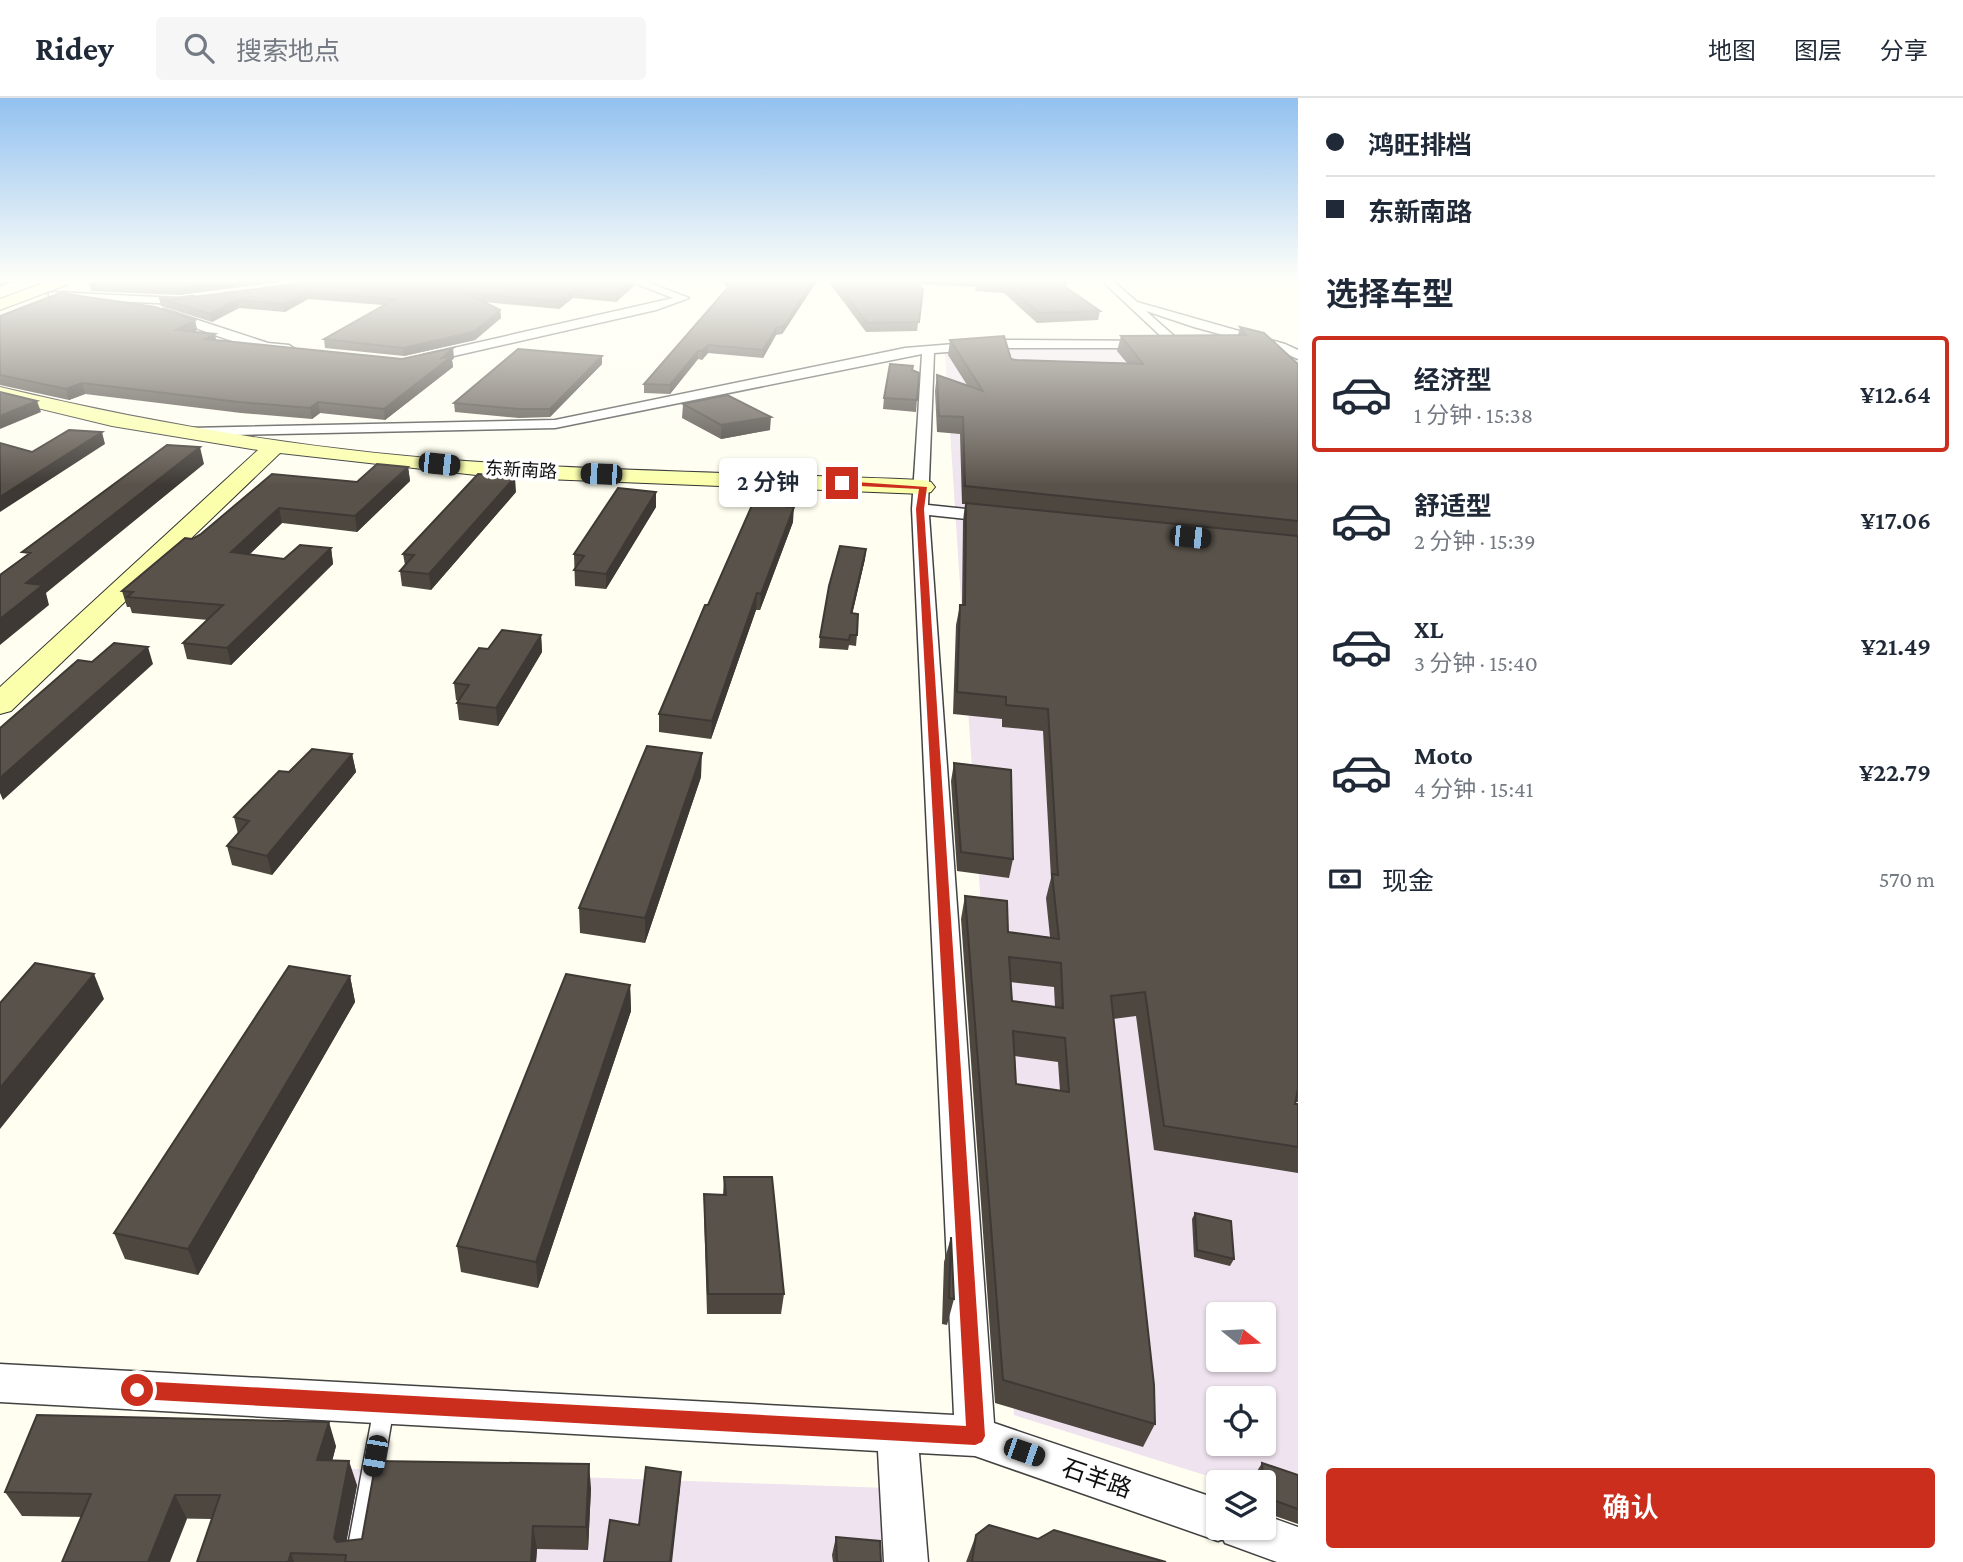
<!DOCTYPE html>
<html lang="zh">
<head>
<meta charset="utf-8">
<style>
  body { margin:0; font-family:"Crimson Pro","Noto Sans SC",serif; background:#f6f6f7; color:#1f2937; height:100vh; display:flex; flex-direction:column; font-size:26px; white-space:nowrap }
  * { box-sizing:border-box; margin:0 }
  p { font-size:23px; color:#747a83 }
  .icon { flex:none; width:38px; height:38px; fill:none; stroke:currentColor; stroke-width:2; stroke-linecap:round; stroke-linejoin:round }
  .map { position:relative; flex:1; overflow:hidden }
  .drawer { display:flex; flex-direction:column; background:#fff; width:665px }
  .drawer>* { flex:none }
  .banner { display:grid; align-content:center; height:154px; padding:0 28px; background:#fff }
  .needle { width:46px; rotate:108deg }
  .tools { position:absolute; left:1206px; top:1204px; display:grid; gap:14px }
  .tools a { display:grid; place-items:center; width:70px; height:70px; border-radius:7px; background:#fff; box-shadow:0 2px 5px #0004; font-size:35px }
  .end { position:absolute; width:32px; height:32px; margin:-16px; border:9px solid #cb2e1c; background:#fff; box-shadow:0 0 0 4px #fff }
  .from { border-radius:50% }
  .bubble { position:absolute; height:49px; border-radius:7px; background:#fff; box-shadow:0 2px 5px #0004; font-size:23px; font-weight:600; line-height:49px; text-align:center }
  .car { position:absolute; width:21px; height:42px; margin:-21px -10px; border-radius:9px; box-shadow:0 0 5px 2px #0007; background:linear-gradient(#222 24%,#8ab4d8 0 40%,#222 0 76%,#8ab4d8 0 86%,#222 0) }
  .banner b { display:flex; align-items:center; gap:24px; height:66px; font-size:26px }
  .banner b+b { border-top:2px solid #e0e1e3 }
  .banner i { width:18px; height:18px; background:#1f2937 }
  ul { padding:0; list-style:none }
  li { display:flex; align-items:center; gap:21px; height:116px; margin:0 14px 10px; padding:0 14px; border:4px solid transparent; border-radius:7px }
  li div { flex:1 }
  li b { display:block; font-size:26px }
  li em { font-style:normal; font-weight:600 }
  li.on { border-color:#cb2e1c }
  li>.icon { width:63px; height:63px; stroke-width:1.5 }
  h2 { padding:0 28px; font-size:32px; line-height:84px }
  .pay { display:flex; align-items:center; gap:18px; height:77px; padding:0 28px; font-size:26px }
  .pay p { margin-inline-start:auto }
  .action { display:flex; gap:14px; margin-top:auto; padding:14px 28px }
  .action a { flex:1; height:80px; border-radius:7px; background:#cb2e1c; color:#fff; font-size:28px; font-weight:600; line-height:80px; text-align:center }
  header { display:flex; align-items:center; gap:42px; box-sizing:border-box; height:98px; padding:0 35px; background:#fff; border-bottom:2px solid #e0e1e3 }
  header strong { font-size:33px }
  nav { display:flex; gap:38px; margin-inline-start:auto; font-size:24px }
  .search { width:490px; height:63px; background:#f6f6f7; display:flex; align-items:center; gap:18px; box-sizing:border-box; padding:0 24px; border-radius:7px; color:#747a83; font-size:26px }
  main { display:flex; flex:1; min-height:0 }
  .map>svg:first-child { display:block }
  .industrial { fill:#eee3ee; fill-rule:evenodd }
  .lines { fill:none; stroke-linecap:round; stroke-linejoin:round }
  .lane-casing { stroke:#424242; stroke-width:3 }
  .street-casing { stroke:#424242; stroke-width:3 }
  .secondary-casing { stroke:#313131; stroke-width:2 }
  .lane { fill:#fff; fill-rule:evenodd }
  .street { fill:#fff; fill-rule:evenodd }
  .secondary { fill:#fbffac; fill-rule:evenodd }
  .wall { fill:#4d4740; fill-rule:evenodd }
  .shaded-wall { fill:#3e3934 }
  .building { fill:#59524a; stroke:#3e3934; stroke-width:2; fill-rule:evenodd }
  .route { fill:#cb2e1c }
  .labels { text-anchor:middle; dominant-baseline:central; stroke-width:7; stroke-linejoin:round; paint-order:stroke }
  .far-street-label { font-size:18px; fill:#0f0f0f; stroke:#fff }
  .near-street-label { font-size:24px; fill:#0f0f0f; stroke:#fff }
</style>
</head>
<body>
<header>
<strong>Ridey</strong>
<div class="search"><svg class="icon" aria-label="search" viewBox="0 0 24 24"><circle cx="10" cy="10" r="6"/><path d="M15 15l6 6"/></svg>搜索地点</div>
<nav><a>地图</a><a>图层</a><a>分享</a></nav>
</header>
<main>
<div class="map">
<svg width="1298" height="1464" viewBox="0 0 1298 1464">
  <rect width="100%" height="100%" fill="#fffef1"/>
  <path class="industrial" d="M1017 250 1274 252 1298 264V1407L1264 1384H1227L1014 1317 945 256ZM1218 1216H1264V1262H1218ZM1218 1300H1264V1346H1218Z
    M351 1371 915 1391 921 1464H329Z"/>
  <g class="lines">
    <g class="lane-casing">
      <path id="lane" d="M384 1299 391 1302 394 1309 367 1464H345L374 1309 377 1302Z"/>
    </g>
    <g class="street-casing">
      <path id="street" d="M629 183H644L689 200 656 212 423 265 417 261 423 257 673 200Z
        M1102 183H1113L1137 204 1285 246 1298 252V261L1277 252 1194 229 1146 213 1181 244V250H1004L934 255 928 407 995 414 1003 419 995 424 929 417 994 1325 1218 1401V1430H1264V1417L1298 1429V1464H1277L1225 1445 1223 1441 1218 1443 975 1358 919 1355 928 1464H884L878 1353 0 1304V1266L954 1317 912 411 922 256 555 330 190 338 183 334 190 330 555 322 905 250 1004 242 1166 243Z
        M53 194 178 200 193 198 199 201 178 206 91 202 86 205 49 199V195Z
        M164 211 268 245 289 247 295 251C277 265 184 225 160 216V212Z"/>
    </g>
    <g class="secondary-casing">
      <path id="secondary" d="M48 183H71L69 186 0 212V201Z
        M0 289C162 328 329 355 495 365 638 374 781 376 923 382L931 384 935 389 931 394 923 396 494 379 280 355 11 613 0 616V589L258 352 112 328 0 301Z"/>
    </g>
    <use href="#lane" class="lane"/>
    <use href="#street" class="street"/>
    <use href="#secondary" class="secondary"/>
  </g>
  <path class="wall" d="M288 183 178 197 91 193 89 186Z
    M318 183 634 188 616 204 573 200 559 211 484 204 500 212 501 220 475 242 404 258 325 250 324 241 383 207 308 201 285 214 239 210 212 224 161 208 159 200 177 201Z
    M721 183H817L785 232 782 236 776 237 763 260 708 255 702 262 698 261 670 296 644 295V286L728 190Z
    M828 183H1064L1066 185 1065 189 1100 213 1098 222 1037 225 1004 195 975 193 976 189 918 186 923 191 917 233 866 234Z
    M0 218 195 222 197 232 194 234 216 242 402 261 454 260 452 262 453 269 385 322 320 315 312 321 241 315 85 296 69 302 0 287Z
    M1240 229 1298 266V1004H1295V1006H1298V1075L1154 1052 1136 918 1113 921 1155 1326 1143 1349 995 1305 961 821 965 798 1008 834 1050 839 1046 800 1051 780 1043 633 1002 629V621L953 616 956 527 960 507H962L963 423 965 406H962L960 336 937 334 935 293 937 277 967 287 948 257 950 242 1016 262 1127 265 1117 253 1121 238 1238 237ZM1010 884 1054 889 1055 909 1012 903ZM1015 958 1058 964 1060 993 1016 986Z
    M602 258V266L550 319 519 320 455 314 454 305Z
    M884 300 917 302 916 314 883 311Z
    M683 306 770 332 721 341 682 320Z
    M408 369 410 383 357 434 282 425 249 457 284 461 331 450 333 466 231 567 187 561 183 545 208 522 132 515 130 509H127L122 493 192 441 201 436Z
    M516 394 431 492 402 488 400 473 405 467 403 456Z
    M656 394V409L606 491 575 488 574 456Z
    M793 424 760 512H756L711 641 659 634V616L708 507Z
    M866 451 865 461 852 516 857 537 856 548 849 547 848 552 819 550 820 539Z
    M541 537 542 554 498 628 459 622 457 605 458 603 456 602 454 585 488 551Z
    M352 656 356 674 272 777 232 767 227 748 238 736 234 719 289 674Z
    M954 665 1013 761 1009 780 957 773 951 683Z
    M701 679 645 845 580 835 579 810Z
    M350 878 355 904 198 1177 125 1161 114 1135Z
    M630 887 631 913 538 1190 461 1174 457 1148Z
    M724 1079 784 1196 781 1216H707L704 1116V1096L723 1097Z
    M1195 1115 1234 1161 1230 1168 1194 1159 1192 1121Z
    M951 1139 954 1201 947 1227 942 1226 944 1164Z
    M336 1348 332 1363 357 1387 346 1443 362 1441 591 1390 588 1452 537 1451 536 1464H197L212 1421 22 1418 5 1394Z
    M1262 1365 1298 1377V1426L1269 1416 1264 1424V1384H1254V1378Z
    M976 1437 1038 1441 1166 1464H966Z
    M836 1439 881 1464H833L832 1457Z"/>
  <path class="shaded-wall" d="M0 183H17L0 189Z
    M230 183H288L178 197 176 190Z
    M631 183H634V188L616 204V196Z
    M813 183H817L782 236V229Z
    M573 192V200L559 211 558 203Z
    M307 194 308 201 285 214 284 206Z
    M237 202 239 210 212 224 210 216Z
    M500 212 501 220 475 242 404 258 403 250Z
    M195 222 197 232 178 242 176 232Z
    M777 229 776 237 763 260V252Z
    M215 236 217 246 205 241Z
    M708 247V255L702 262V253Z
    M453 250 454 260 452 262 453 269 385 322 384 311Z
    M698 253V261L670 296V287Z
    M602 258V266L550 319V311Z
    M82 285 85 296 69 302 66 291Z
    M37 303 41 314 0 331V318Z
    M318 304 320 315 312 321 310 310Z
    M771 319 770 332 721 341V327Z
    M102 334 105 346 0 414V399Z
    M200 349 204 366 46 495 49 507 0 547V521L26 485Z
    M408 369 410 383 357 434 355 418Z
    M515 379 516 394 431 492 429 476Z
    M656 394V409L606 491V476Z
    M794 409 793 424 760 512 761 496Z
    M279 410 282 425 235 470 231 454Z
    M331 450 333 466 231 567 227 550Z
    M866 451 865 461 850 526 851 515Z
    M757 495 756 512 711 641 712 623Z
    M541 537 542 554 498 628 496 610Z
    M148 549 153 566 3 702 0 695V680Z
    M702 655 701 679 645 845V820Z
    M352 656 356 674 272 777 267 758Z
    M94 876 104 901 0 1031V990Z
    M350 878 355 904 198 1177 188 1151Z
    M630 887 631 913 538 1190 536 1164Z
    M329 1324 336 1348 326 1387 317 1362Z
    M349 1363 357 1387 344 1457 334 1440Z
    M589 1366 591 1390 588 1452 586 1429Z
    M681 1374 680 1392 672 1464H670Z
    M175 1397 187 1421 170 1464H148Z
    M533 1428 537 1451 536 1464H531Z
    M291 1455 294 1464H288Z"/>
  <path class="building" d="M96 183H230L176 190 89 186Z
    M318 183H631L616 196 573 192 558 203 466 195 500 212 474 234 403 250 324 241 395 201 307 194 284 206 237 202 210 216 159 200 177 201Z
    M729 183H813L786 225 782 229H777L763 252 708 247 702 253H698L670 287 644 286 732 185Z
    M835 183H915L923 191 919 224 867 225Z
    M977 183H1064L1066 185H1060L1100 213 1039 215 1005 186 976 185Z
    M60 195 155 209 195 222 176 232 215 236 205 241 402 261 453 250 442 260 452 258 384 311 318 304 310 310 239 304 82 285 66 291 0 277V218Z
    M1240 229 1264 235 1298 266V423L965 388 963 319 939 318 937 277 983 293 950 242 1004 238 1011 261 1016 262 1143 266 1121 238 1246 237Z
    M518 251 602 258 550 311H519L454 305Z
    M890 266 913 268 912 272 919 275 917 302 884 300Z
    M0 294 37 303 0 318Z
    M727 297 771 319 721 327 683 306Z
    M69 332 102 334 0 399V345L32 354Z
    M167 347 200 349 26 485 43 487 0 521V477L30 455 22 454Z
    M377 366 408 369 355 418 279 410 231 454 284 461 300 447 331 450 227 550 183 545 223 507 127 499 133 494 122 493 185 440 192 441 201 436 272 376 357 384Z
    M478 376 515 379 429 476 400 473 414 457 403 456Z
    M618 390 656 394 606 476 574 472 584 458 574 456Z
    M753 405 794 409 761 496 757 495 712 623 659 616 705 507H708Z
    M966 405 1298 438V991L1295 1006H1298V1049L1164 1028 1145 894 1111 898 1154 1287 1155 1326 1003 1282 965 798 1007 803 1008 834 1059 841 1052 776 1058 777 1048 611 1006 607V599L957 594 960 507H965ZM1009 859 1061 865 1063 910 1012 903ZM1013 933 1065 940 1069 994 1016 986Z
    M840 448 866 451 851 515 858 516 857 537H850L849 542 820 539 829 488Z
    M502 532 541 537 496 610 457 605 469 587 454 585 479 550 488 551Z
    M114 545 148 549 0 680V630L78 562 92 564Z
    M647 648 702 655 645 820 579 810Z
    M312 651 352 656 267 758 227 748 249 723 234 719 279 673 289 674Z
    M954 665 1011 672 1013 761 961 754Z
    M35 865 94 876 0 990V905Z
    M289 868 350 878 188 1151 114 1135Z
    M566 876 630 887 536 1164 457 1148Z
    M724 1079H772L784 1196H708L704 1096 726 1097Z
    M1195 1115 1231 1123 1234 1161 1197 1152Z
    M951 1139 954 1201 949 1200Z
    M37 1317 329 1324 317 1362 349 1363 334 1440 337 1444 362 1441 376 1363 589 1366 586 1429 533 1428 531 1464H345L346 1457 291 1455 288 1464H197L220 1397H175L148 1464H62L91 1396 5 1394Z
    M1262 1365 1298 1377V1411L1273 1402 1270 1405V1415H1265Z
    M646 1369 681 1374 670 1464H604L610 1422 639 1427Z
    M989 1427 1038 1441 1054 1432 1166 1464H972L976 1437Z
    M836 1439 880 1443 881 1464H837Z"/>
  <linearGradient id="sky" x2="0" y2="1"><stop stop-color="#92c1f0"/><stop offset="0.47" stop-color="#fffff9"/><stop offset="1" stop-color="#fffff9" stop-opacity="0"/></linearGradient>
  <rect width="1298" height="388" fill="url(#sky)"/>
  <path class="route" d="M842 383 927 389 924 411 985 1338 982 1344 975 1347 137 1301 131 1298 128 1292 131 1286 137 1283 966 1328 916 411 919 391 840 387Z"/>
  <g class="labels">
    <g class="far-street-label">
      <text transform="translate(521 372) rotate(3)">东新南路</text>
    </g>
    <g class="near-street-label">
      <text transform="translate(1097 1380) rotate(19)">石羊路</text>
    </g>
  </g>
</svg>
<div class="tools">
<a><svg class="needle" viewBox="-14 -14 28 28"><path d="M0-13l5 13h-10z" fill="#e53935"/><path d="M0 13l5-13h-10z" fill="#747a83"/></svg></a>
<a><svg class="icon" aria-label="locate" viewBox="0 0 24 24"><circle cx="12" cy="12" r="6"/><path d="M12 2v4M12 18v4M2 12h4M18 12h4"/></svg></a>
<a><svg class="icon" aria-label="layers" viewBox="0 0 24 24"><path d="M12 4l9 5-9 5-9-5zM3 14l9 5 9-5"/></svg></a>
</div>
<i class="end from" style="left:137px;top:1292px"></i>
<i class="end" style="left:842px;top:385px"></i>
<div class="bubble" style="left:719px;top:360px;width:98px">2 分钟</div>
<i class="car" style="left:439px;top:366px;rotate:96deg"></i>
<i class="car" style="left:601px;top:376px;rotate:272deg"></i>
<i class="car" style="left:1190px;top:439px;rotate:96deg"></i>
<i class="car" style="left:1024px;top:1354px;rotate:109deg"></i>
<i class="car" style="left:375px;top:1358px;rotate:190deg"></i>
</div>
<section class="drawer">
<div class="banner">
<b><i class="from"></i>鸿旺排档</b>
<b><i></i>东新南路</b>
</div>
<h2>选择车型</h2>
<ul>
<li class="on"><svg class="icon" aria-label="car" viewBox="0 0 24 24"><path d="M5 17H2v-5l4-1 3-4h7l3 4 3 1v5h-3M9 17h6M6 11h13"/><circle cx="7" cy="17" r="2"/><circle cx="17" cy="17" r="2"/></svg><div><b>经济型</b><p>1 分钟 · 15:38</p></div><em>¥12.64</em></li>
<li><svg class="icon" aria-label="car" viewBox="0 0 24 24"><path d="M5 17H2v-5l4-1 3-4h7l3 4 3 1v5h-3M9 17h6M6 11h13"/><circle cx="7" cy="17" r="2"/><circle cx="17" cy="17" r="2"/></svg><div><b>舒适型</b><p>2 分钟 · 15:39</p></div><em>¥17.06</em></li>
<li><svg class="icon" aria-label="car" viewBox="0 0 24 24"><path d="M5 17H2v-5l4-1 3-4h7l3 4 3 1v5h-3M9 17h6M6 11h13"/><circle cx="7" cy="17" r="2"/><circle cx="17" cy="17" r="2"/></svg><div><b>XL</b><p>3 分钟 · 15:40</p></div><em>¥21.49</em></li>
<li><svg class="icon" aria-label="car" viewBox="0 0 24 24"><path d="M5 17H2v-5l4-1 3-4h7l3 4 3 1v5h-3M9 17h6M6 11h13"/><circle cx="7" cy="17" r="2"/><circle cx="17" cy="17" r="2"/></svg><div><b>Moto</b><p>4 分钟 · 15:41</p></div><em>¥22.79</em></li>
</ul>
<div class="pay"><svg class="icon" aria-label="cash" viewBox="0 0 24 24"><path d="M3 7h18v10H3z"/><circle cx="12" cy="12" r="2"/></svg>现金<p>570 m</p></div>
<div class="action"><a>确认</a></div>
</section>
</main>
</body>
</html>
